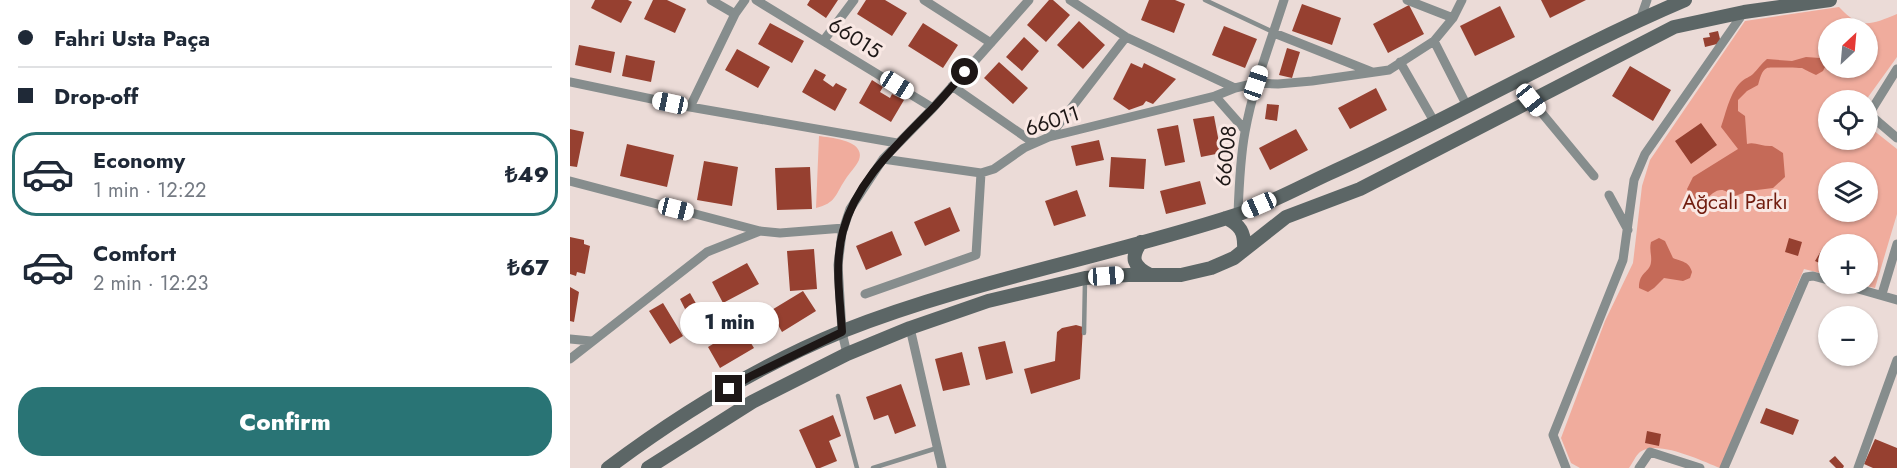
<!DOCTYPE html>
<html lang="en">
<head>
<meta charset="utf-8">
<style>
  body { margin:0; font-family:Jost,sans-serif; background:#f6f6f7; color:#1f2937; height:100vh; display:flex; flex-direction:column; font-size:22px; white-space:nowrap }
  * { box-sizing:border-box; margin:0 }
  p { font-size:20px; color:#747a83 }
  .icon { flex:none; width:33px; height:33px; fill:none; stroke:currentColor; stroke-width:2; stroke-linecap:round; stroke-linejoin:round }
  .map { position:relative; flex:1; overflow:hidden }
  .details { display:flex; flex-direction:column; background:#fff; width:570px }
  .details>* { flex:none }
  .banner { display:grid; align-content:center; height:132px; padding:0 18px; background:#fff }
  .needle { width:39px; rotate:26deg }
  .tools { position:absolute; left:1248px; top:18px; display:grid; gap:12px }
  .tools a { display:grid; place-items:center; width:60px; height:60px; border-radius:50%; background:#fff; box-shadow:0 2px 4px #0004; font-size:30px }
  .end { position:absolute; width:27px; height:27px; margin:-14px; border:8px solid #1d1716; background:#fff; box-shadow:0 0 0 3px #fff }
  .from { border-radius:50% }
  .bubble { position:absolute; height:42px; border-radius:21px; background:#fff; box-shadow:0 2px 4px #0004; font-size:20px; font-weight:800; line-height:42px; text-align:center }
  .car { position:absolute; width:18px; height:36px; margin:-18px -9px; border-radius:8px; box-shadow:0 0 4px 2px #0007; background:linear-gradient(#fff 24%,#345 0 40%,#fff 0 76%,#345 0 86%,#fff 0) }
  .banner b { display:flex; align-items:center; gap:21px; height:57px; font-size:22px }
  .banner b+b { border-top:2px solid #e0e1e3 }
  .banner i { width:15px; height:15px; background:#1f2937 }
  ul { padding:0; list-style:none }
  li { display:flex; align-items:center; gap:18px; height:84px; margin:0 12px 9px; padding:0 6px; border:3px solid transparent; border-radius:24px }
  li div { flex:1 }
  li b { display:block; font-size:22px }
  li em { font-style:normal; font-weight:800 }
  li.current { border-color:#297475 }
  li>.icon { width:54px; height:54px; stroke-width:1.5 }
  .action { display:flex; gap:12px; margin-top:auto; padding:12px 18px }
  .action a { flex:1; height:69px; border-radius:24px; background:#297475; color:#fff; font-size:24px; font-weight:800; line-height:69px; text-align:center }
  main { display:flex; flex:1; min-height:0 }
  .map>svg:first-child { display:block }
  .green { fill:#f0ac9d; fill-rule:evenodd }
  .water { fill:#c56a58 }
  .building { fill:#964030 }
  .lines { fill:none; stroke-linecap:round; stroke-linejoin:round }
  .lane { stroke:#868d8d; stroke-width:4.5 }
  .street { stroke:#868d8d; stroke-width:9 }
  .secondary { stroke:#5c6666; stroke-width:14 }
  .route { stroke:#1d1716; stroke-width:8 }
  .labels { text-anchor:middle; dominant-baseline:central; stroke-width:6; stroke-linejoin:round; paint-order:stroke }
  .street-label { font-size:21px; fill:#1d1716; stroke:#f9e8e4 }
  .park-label { font-size:21px; fill:#711d0f; stroke:#f9e8e4 }
</style>
</head>
<body>
<main>
<section class="details">
<div class="banner">
<b><i class="from"></i>Fahri Usta Paça</b>
<b><i></i>Drop-off</b>
</div>
<ul>
<li class="current"><svg class="icon" aria-label="car" viewBox="0 0 24 24"><path d="M5 17H2v-5l4-1 3-4h7l3 4 3 1v5h-3M9 17h6M6 11h13"/><circle cx="7" cy="17" r="2"/><circle cx="17" cy="17" r="2"/></svg><div><b>Economy</b><p>1 min · 12:22</p></div><em>₺49</em></li>
<li><svg class="icon" aria-label="car" viewBox="0 0 24 24"><path d="M5 17H2v-5l4-1 3-4h7l3 4 3 1v5h-3M9 17h6M6 11h13"/><circle cx="7" cy="17" r="2"/><circle cx="17" cy="17" r="2"/></svg><div><b>Comfort</b><p>2 min · 12:23</p></div><em>₺67</em></li>
</ul>
<div class="action"><a>Confirm</a></div>
</section>
<div class="map">
<svg width="1327" height="468" viewBox="0 0 1327 468">
  <rect width="100%" height="100%" fill="#ebdbd7"/>
  <path class="green" d="M1269 7C1290 30 1300 25 1327 14V57L1296 100H1258V140H1298V126L1327 149V214L1305 288 1288 284H1298V244H1258V275L1234 269 1150 468C1132 461 1087 439 1070 452 1066 455 1062 464 1059 468H1010L1001 463 991 438 1035 321 1063 263 1072 186 1080 160 1175 21ZM1258 28H1298V68H1258ZM1258 172H1298V212H1258Z
    M249 136C261 138 296 140 289 160 286 167 279 173 275 180 265 195 266 203 246 208Z"/>
  <path class="water" d="M1257 55 1258 61 1253 71 1246 75C1241 73 1236 70 1232 68 1230 68 1199 67 1197 68 1191 71 1190 79 1188 85L1177 91 1168 100V111L1175 116 1177 144C1184 141 1193 147 1202 146L1213 153 1215 177 1203 188 1179 191 1162 197C1153 184 1143 191 1135 201L1122 199 1117 189 1123 177 1168 149 1151 127C1156 113 1160 92 1171 82 1175 78 1180 77 1183 74 1188 69 1191 64 1197 59L1222 61 1236 57 1250 58Z
    M1089 238 1095 241 1103 258C1112 262 1119 261 1122 272L1120 278 1113 281 1094 278 1084 288 1078 292 1069 288C1069 271 1080 273 1081 262 1082 255 1079 250 1081 242Z"/>
  <path class="building" d="M25 0H58L62 2 51 23 21 8Z
    M83 0H97L116 9 105 33 74 19Z
    M240 0H268L256 18 237 5Z
    M296 0H315L337 13 322 36 287 14Z
    M479 0H483L500 15 476 42 457 25Z
    M579 0H605L615 4 604 33 571 20Z
    M971 0H1016L980 18Z
    M732 4 771 18 762 45 722 31Z
    M839 5 854 34 818 53 803 24Z
    M930 6 945 37 905 56 890 26Z
    M509 21 535 45 513 69 487 45Z
    M200 23 234 41 222 63 188 44Z
    M353 23 388 45 373 68 338 46Z
    M654 26 687 39 675 68 642 55Z
    M1148 31 1151 43 1135 47 1133 38 1140 37 1139 33Z
    M454 37 469 51 452 71 436 57Z
    M9 45 45 52 41 73 5 65Z
    M717 48 730 52 722 78 709 75Z
    M167 49 200 67 188 88 155 70Z
    M56 55 85 61 81 82 52 76Z
    M429 62 458 88 443 104 414 78Z
    M561 63 572 68 574 63 606 79 583 104 576 101 573 105 559 110 543 99Z
    M1060 66 1101 90 1083 121 1042 96Z
    M245 69 256 75 253 80 263 87 266 83 277 89 265 111 232 92Z
    M302 80 313 87 310 92 320 98 322 94 334 100 321 122 289 103Z
    M806 88 817 110 780 129 768 108Z
    M697 104 709 105 707 121 695 119Z
    M644 116 651 153 631 157 623 119Z
    M1131 123 1147 145 1121 164 1105 141Z
    M608 125 615 162 595 166 587 129Z
    M0 129 14 132 7 167 0 166Z
    M726 129 738 150 700 170 689 148Z
    M529 140 534 160 506 166 501 146Z
    M57 144 104 155 97 187 50 176Z
    M541 157 576 159 574 189 539 187Z
    M134 161 168 167 162 206 127 200Z
    M240 167 242 209 207 210 205 168Z
    M630 181 636 204 596 214 590 191Z
    M507 190 516 216 484 226 475 201Z
    M380 207 390 231 355 246 344 222Z
    M322 231 332 255 296 270 286 246Z
    M0 237 14 240V244L20 246 15 274 7 272 6 276 0 274Z
    M1219 238 1232 242 1228 256 1215 252Z
    M244 249 247 289 220 291 217 251Z
    M1251 251 1258 255V261L1256 266 1245 261Z
    M177 263 189 284 153 303 142 282Z
    M0 287 9 292 4 322 0 321Z
    M233 291 246 311 212 332 200 311Z
    M120 293 128 307 117 313 110 299Z
    M93 303 113 336 100 344 79 311Z
    M506 325 513 327 510 379 461 394 454 369 485 361 487 332 492 328Z
    M171 327 184 348 150 368 138 347Z
    M435 341 443 373 416 380 408 347Z
    M392 352 400 385 373 391 365 359Z
    M331 384 346 426 325 434 318 415 304 420 296 397Z
    M1196 408 1229 420 1223 435 1190 423Z
    M263 415 271 436 259 441 267 461 250 468H246L229 430Z
    M1077 431 1091 434 1089 446 1075 443Z
    M1305 439 1327 448V468H1303L1294 464Z
    M1265 456 1274 466 1273 468H1266L1259 461Z"/>
  <g class="lines">
    <path class="lane" d="M635 0 703 32
      M514 333 515 281
      M268 396 287 468
      M303 468 367 448"/>
    <path class="street" d="M141 0 165 14
      M186 0 363 108
      M354 0 421 43
      M500 0 556 37 665 88 686 83 708 84 742 81 819 70 864 41 883 18 892 0
      M837 0 883 18
      M1070 20 1077 0
      M704 33 802 72
      M254 40 284 0
      M864 41 897 106
      M830 62 865 123
      M1327 69 1299 114 1327 138
      M0 82 120 107 327 143
      M382 86 464 143
      M645 96 675 130
      M961 100 1024 176
      M120 107 165 14 175 0
      M479 137 556 37
      M313 159 411 173 424 169 454 148 479 137 645 96 665 88
      M0 181 190 231 210 233 274 228
      M1039 195 1058 230
      M668 214C669 187 670 159 675 132 683 87 700 44 714 0
      M1271 284 1327 300
      M295 294 406 255 411 173
      M1312 294 1327 244
      M340 328 372 468
      M0 339 21 341
      M277 354 272 332 268 265 272 233 280 209 313 159 363 108 459 0
      M0 359 137 252 190 231
      M996 468 983 435 1053 260 1064 180 1075 154 1174 12
      M1069 468 1080 452 1130 468
      M1154 468 1236 277 1243 276 1258 280
      M1288 468 1327 360"/>
    <path class="secondary" d="M656 218C670 225 675 232 674 249
      M571 242C560 258 563 266 580 275
      M38 468C110 414 190 365 273 331 399 281 537 257 666 215 697 205 728 188 758 174 879 120 993 52 1115 0
      M78 468 182 402 277 354 340 328 418 301 515 278 558 275H611L641 268 664 258 716 217 790 189 1104 27 1174 12 1260 0"/>
  </g>
  <g class="lines">
    <path class="route" d="M159 389 179 377 272 332C270 298 264 264 273 231 286 181 327 145 361 110 373 98 384 84 395 72"/>
  </g>
  <g class="labels">
    <g class="street-label">
      <text transform="translate(285 38) rotate(32)">66015</text>
      <text transform="translate(482 121) rotate(-18)">66011</text>
      <text transform="translate(656 156) rotate(-84)">66008</text>
    </g>
    <g class="park-label">
      <text x="1165" y="202">Ağcalı Parkı</text>
    </g>
  </g>
</svg>
<div class="tools">
<a><svg class="needle" viewBox="-14 -14 28 28"><path d="M0-13l5 13h-10z" fill="#e53935"/><path d="M0 13l5-13h-10z" fill="#747a83"/></svg></a>
<a><svg class="icon" aria-label="locate" viewBox="0 0 24 24"><circle cx="12" cy="12" r="6"/><path d="M12 2v4M12 18v4M2 12h4M18 12h4"/></svg></a>
<a><svg class="icon" aria-label="layers" viewBox="0 0 24 24"><path d="M12 4l9 5-9 5-9-5zM3 14l9 5 9-5"/></svg></a>
<a>+</a>
<a>−</a>
</div>
<i class="end from" style="left:395px;top:72px"></i>
<i class="end" style="left:159px;top:389px"></i>
<div class="bubble" style="left:110px;top:302px;width:99px">1 min</div>
<i class="car" style="left:686px;top:83px;rotate:19deg"></i>
<i class="car" style="left:327px;top:85px;rotate:122deg"></i>
<i class="car" style="left:961px;top:100px;rotate:141deg"></i>
<i class="car" style="left:100px;top:103px;rotate:282deg"></i>
<i class="car" style="left:689px;top:205px;rotate:246deg"></i>
<i class="car" style="left:106px;top:209px;rotate:104deg"></i>
<i class="car" style="left:536px;top:276px;rotate:86deg"></i>
</div>
</main>
</body>
</html>
